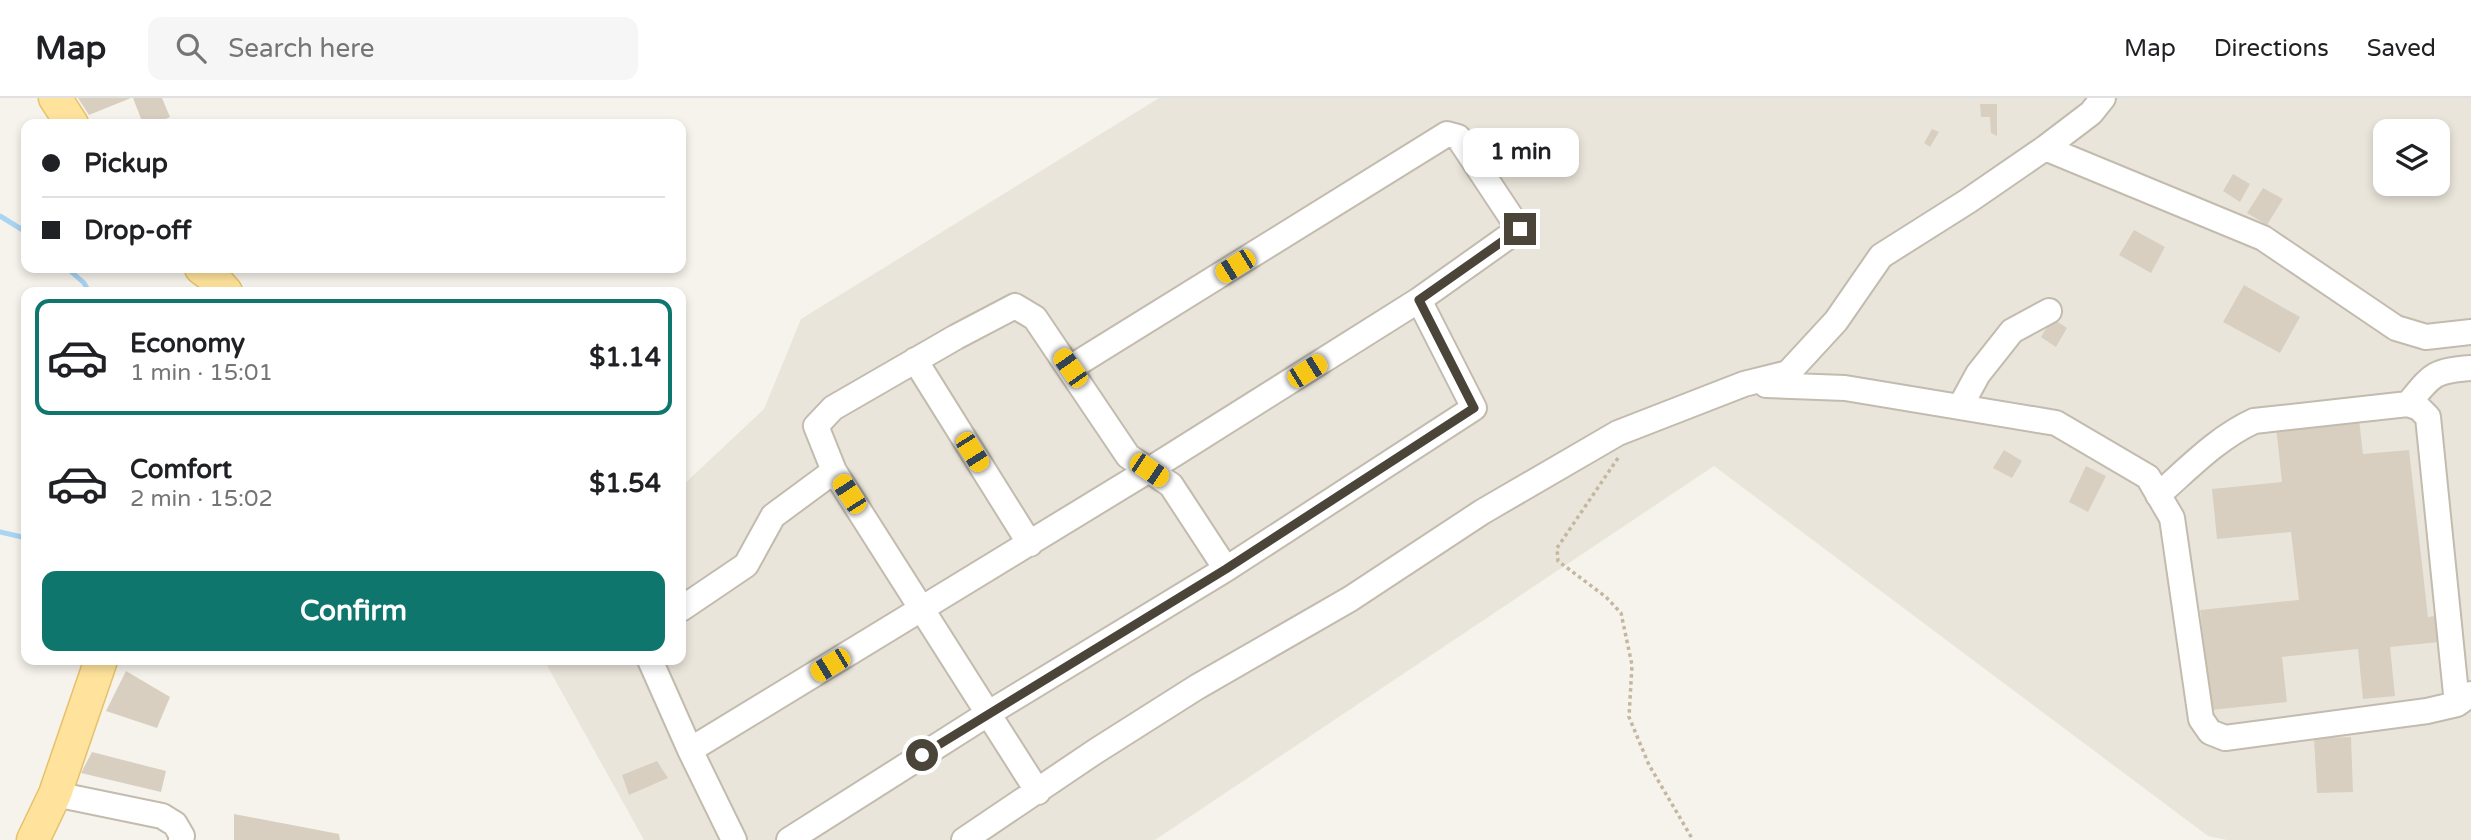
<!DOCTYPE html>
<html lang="en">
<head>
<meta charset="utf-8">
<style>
  body { margin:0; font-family:"Varela Round",sans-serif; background:#f6f6f6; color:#202124; height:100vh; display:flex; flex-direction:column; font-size:26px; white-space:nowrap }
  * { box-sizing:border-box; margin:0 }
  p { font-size:23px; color:#757577 }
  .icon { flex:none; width:38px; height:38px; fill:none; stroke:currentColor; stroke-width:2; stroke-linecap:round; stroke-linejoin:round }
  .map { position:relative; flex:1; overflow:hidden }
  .details { position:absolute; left:21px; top:189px; width:665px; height:378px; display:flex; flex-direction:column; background:#fff; border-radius:14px; box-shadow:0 4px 10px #0003 }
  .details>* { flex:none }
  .banner { position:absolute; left:21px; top:21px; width:665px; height:154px; border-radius:14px; box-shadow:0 4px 10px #0003; display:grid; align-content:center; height:154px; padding:0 21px; background:#fff }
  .controls { position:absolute; left:2373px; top:21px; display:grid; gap:14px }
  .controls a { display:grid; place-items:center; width:77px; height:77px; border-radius:14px; background:#fff; box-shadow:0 4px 10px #0003; font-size:35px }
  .end { position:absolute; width:32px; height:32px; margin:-16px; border:9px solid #4b4439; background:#fff; box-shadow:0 0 0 4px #fff }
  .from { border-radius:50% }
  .bubble { position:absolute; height:49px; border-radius:14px; background:#fff; box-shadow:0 4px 10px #0003; font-size:23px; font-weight:700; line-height:49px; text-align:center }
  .car { position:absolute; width:21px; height:42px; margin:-21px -10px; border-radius:9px; box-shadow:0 0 5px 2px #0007; background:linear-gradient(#f5c518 24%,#345 0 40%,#f5c518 0 76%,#345 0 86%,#f5c518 0) }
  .banner b { display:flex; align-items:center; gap:24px; height:66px; font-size:26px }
  .banner b+b { border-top:2px solid #e0e0e0 }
  .banner i { width:18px; height:18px; background:#202124 }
  ul { padding:12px 0 0; list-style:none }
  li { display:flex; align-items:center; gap:21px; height:116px; margin:0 14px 10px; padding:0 7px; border:4px solid transparent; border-radius:14px }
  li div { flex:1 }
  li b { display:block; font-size:26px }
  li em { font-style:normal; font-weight:700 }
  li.on { border-color:#0f766e }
  li>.icon { width:63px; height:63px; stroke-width:1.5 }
  .button { display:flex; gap:14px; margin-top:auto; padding:14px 21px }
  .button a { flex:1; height:80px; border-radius:14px; background:#0f766e; color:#fff; font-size:28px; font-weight:700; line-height:80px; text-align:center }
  header { display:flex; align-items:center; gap:42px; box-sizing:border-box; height:98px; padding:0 35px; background:#fff; border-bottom:2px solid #e0e0e0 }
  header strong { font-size:33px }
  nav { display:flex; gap:38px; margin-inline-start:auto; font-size:24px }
  .search { width:490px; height:63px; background:#f6f6f6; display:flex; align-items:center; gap:18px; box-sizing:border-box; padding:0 24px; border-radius:14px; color:#757577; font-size:26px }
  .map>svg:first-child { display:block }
  .residential { fill:#eae5da; fill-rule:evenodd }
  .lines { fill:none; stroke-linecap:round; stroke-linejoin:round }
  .stream { stroke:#a9d4f2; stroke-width:5 }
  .building { fill:#d8cfc1 }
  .minor-casing { stroke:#c2bbae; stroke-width:28 }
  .major-casing { stroke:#e6c16a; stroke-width:35 }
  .path { stroke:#c4b79f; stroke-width:3.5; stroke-dasharray:3.5 3.5; stroke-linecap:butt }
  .minor { stroke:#fff; stroke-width:24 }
  .major { stroke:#ffe39c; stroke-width:32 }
  .route { stroke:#4b4439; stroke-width:9 }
</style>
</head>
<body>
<header>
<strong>Map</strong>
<div class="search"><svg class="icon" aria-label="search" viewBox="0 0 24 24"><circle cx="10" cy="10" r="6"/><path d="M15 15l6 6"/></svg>Search here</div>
<nav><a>Map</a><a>Directions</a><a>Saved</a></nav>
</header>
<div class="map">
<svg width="2471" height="742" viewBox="0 0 2471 742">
  <rect width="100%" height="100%" fill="#f6f3ec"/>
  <path class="residential" d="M1159 0H2471V742H2227L2208 738 1714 368 1155 742H644L544 562H681V389L764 311 801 221ZM2385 33H2438V86H2385Z"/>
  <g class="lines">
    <path class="stream" d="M0 118 26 134
      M67 170 84 185 89 194
      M0 434 22 439 26 437"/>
  </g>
  <path class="building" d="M78 0H131L89 17Z
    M133 0H162L170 19 154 26H143Z
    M1980 6H1997V38L1991 35 1990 19H1981Z
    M1932 31 1939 34 1930 49 1924 45Z
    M2233 76 2250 86 2240 104 2223 93Z
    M2263 90 2283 101 2267 127 2247 115Z
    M2134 132 2165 149 2151 175 2119 157Z
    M2244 187 2300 219 2280 255 2223 224Z
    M2052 220 2067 230 2056 249 2041 239Z
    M2359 321 2363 356 2409 352 2428 519 2435 518 2439 544 2390 549 2395 598 2363 601 2358 551 2282 559 2287 604 2211 612 2200 512 2299 502 2291 434 2217 441 2212 391 2282 384 2276 329Z
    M2004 352 2022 363 2012 380 1993 370Z
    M2086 368 2106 378 2088 414 2069 404Z
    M126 573 170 599 157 630 106 613Z
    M2351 639 2353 694 2317 695 2314 640Z
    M92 654 166 673 161 694 81 675Z
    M657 663 668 680 629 697 622 677Z
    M234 716 339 736 340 742H234Z"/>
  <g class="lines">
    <g class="minor-casing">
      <path id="minor" d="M2045 50 2091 15 2103 0
        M915 262 1030 446
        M1766 287 1845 290 2056 325 2148 379 2172 420 2201 621 2210 634 2225 640 2427 613 2457 606 2471 596
        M2408 306C2432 277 2432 273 2471 270
        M1960 309 1978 276 2012 233 2049 213
        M2158 397C2189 370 2217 340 2254 323L2408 306 2419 310 2428 319 2457 606
        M681 511 746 467 773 418 834 373
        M650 562 690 652 734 742
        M690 652 1149 372 1419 202 1519 131 1458 39 1447 36 1070 270
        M1038 694 834 373 816 328 833 310 956 239 1015 208 1035 220 1128 358 1171 387 1226 471
        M55 696 162 718 175 726 182 738 181 742
        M789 742 989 615 1226 471 1474 310 1419 202
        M964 742 1096 653 1197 589 1350 501 1482 414 1618 335 1744 286 1788 275 1836 223 1881 158 1968 103 2045 50 2263 140 2396 230 2426 239 2471 234"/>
    </g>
    <g class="major-casing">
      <path id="major" d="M55 0 72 26
        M201 170 212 178 226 194
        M33 742 55 696 101 562"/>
    </g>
    <path class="path" d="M1618 360 1557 450 1558 463 1606 499 1621 515 1632 567 1629 619 1649 667 1693 742"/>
    <use href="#minor" class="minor"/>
    <use href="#major" class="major"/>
  </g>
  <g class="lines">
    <path class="route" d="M922 657 1226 471 1474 310 1419 202 1520 131"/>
  </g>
</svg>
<div class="controls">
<a><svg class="icon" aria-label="layers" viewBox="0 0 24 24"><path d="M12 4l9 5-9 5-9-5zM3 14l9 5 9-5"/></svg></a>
</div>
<i class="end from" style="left:922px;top:657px"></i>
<i class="end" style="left:1520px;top:131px"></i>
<div class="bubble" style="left:1463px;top:30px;width:116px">1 min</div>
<i class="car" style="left:1235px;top:168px;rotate:238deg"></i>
<i class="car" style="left:1070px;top:270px;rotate:325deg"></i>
<i class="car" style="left:1307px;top:273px;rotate:58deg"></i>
<i class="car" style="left:972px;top:354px;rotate:148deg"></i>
<i class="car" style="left:1149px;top:372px;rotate:124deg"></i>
<i class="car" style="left:849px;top:396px;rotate:327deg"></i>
<i class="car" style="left:830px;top:567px;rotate:239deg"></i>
<div class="banner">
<b><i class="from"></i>Pickup</b>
<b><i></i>Drop-off</b>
</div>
<section class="details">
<ul>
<li class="on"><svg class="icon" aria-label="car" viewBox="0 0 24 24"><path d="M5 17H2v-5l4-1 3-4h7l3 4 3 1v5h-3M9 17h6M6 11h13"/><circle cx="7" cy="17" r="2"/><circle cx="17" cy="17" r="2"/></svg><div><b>Economy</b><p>1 min · 15:01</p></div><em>$1.14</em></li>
<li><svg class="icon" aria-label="car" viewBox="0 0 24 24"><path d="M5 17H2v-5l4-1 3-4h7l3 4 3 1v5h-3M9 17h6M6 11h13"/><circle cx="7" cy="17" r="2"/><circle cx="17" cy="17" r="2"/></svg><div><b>Comfort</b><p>2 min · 15:02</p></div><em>$1.54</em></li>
</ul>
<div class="button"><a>Confirm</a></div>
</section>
</div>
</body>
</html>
